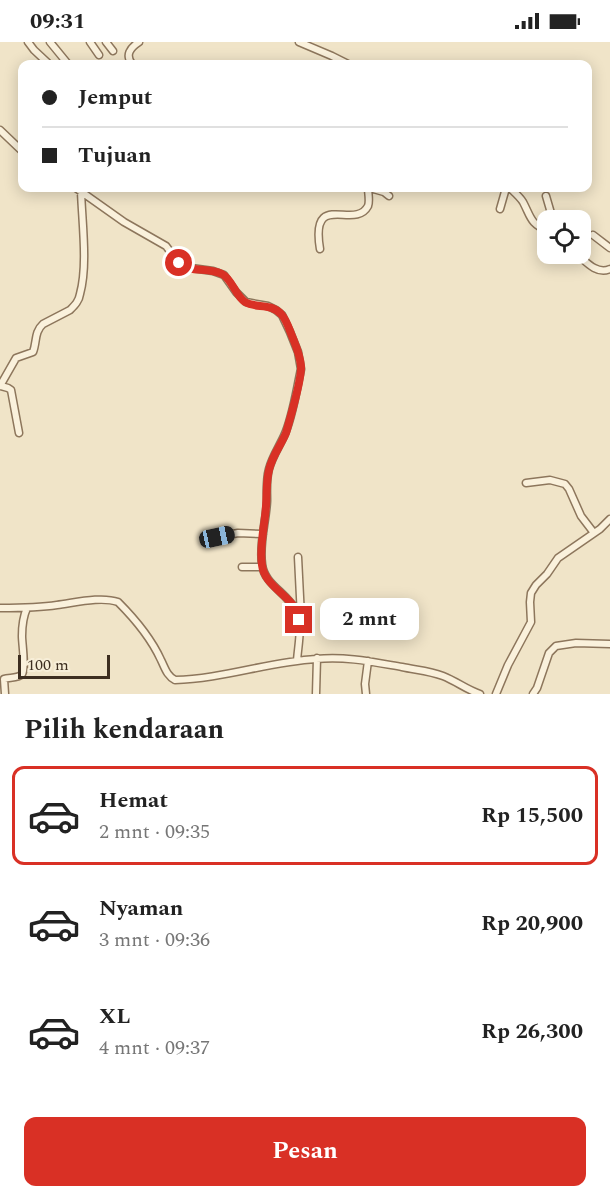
<!DOCTYPE html>
<html lang="id">
<head>
<meta charset="utf-8">
<style>
  body { margin:0; font-family:Spectral,serif; background:#f2f2f2; color:#222; height:100vh; display:flex; flex-direction:column; font-size:22px; white-space:nowrap }
  * { box-sizing:border-box; margin:0 }
  p { font-size:20px; color:#767676 }
  .icon { flex:none; width:33px; height:33px; fill:none; stroke:currentColor; stroke-width:2; stroke-linecap:round; stroke-linejoin:round }
  .map { position:relative; height:652px; overflow:hidden }
  .drawer { display:flex; flex-direction:column; background:#fff; flex:1 }
  .drawer>* { flex:none }
  .top-card { position:absolute; left:18px; top:18px; width:574px; height:132px; border-radius:12px; box-shadow:0 3px 15px #0003; display:grid; align-content:center; height:132px; padding:0 24px; background:#fff }
  .tools { position:absolute; left:537px; top:168px; display:grid; gap:12px }
  .tools a { display:grid; place-items:center; width:54px; height:54px; border-radius:12px; background:#fff; box-shadow:0 3px 15px #0003; font-size:30px }
  .scale { position:absolute; left:18px; bottom:15px; width:92px; box-sizing:border-box; padding-left:6px; border:3px solid #3d2e20; border-top:0; font-size:16px; line-height:21px; white-space:nowrap; color:#3d2e20; -webkit-text-stroke:4px #f7eed8; paint-order:stroke }
  .end { position:absolute; width:27px; height:27px; margin:-14px; border:8px solid #d93025; background:#fff; box-shadow:0 0 0 3px #fff }
  .from { border-radius:50% }
  .bubble { position:absolute; height:42px; border-radius:12px; background:#fff; box-shadow:0 3px 15px #0003; font-size:20px; font-weight:700; line-height:42px; text-align:center }
  .car { position:absolute; width:18px; height:36px; margin:-18px -9px; border-radius:8px; box-shadow:0 0 4px 2px #0007; background:linear-gradient(#222 24%,#8ab4d8 0 40%,#222 0 76%,#8ab4d8 0 86%,#222 0) }
  .top-card b { display:flex; align-items:center; gap:21px; height:57px; font-size:22px }
  .top-card b+b { border-top:2px solid #e0e0e0 }
  .top-card i { width:15px; height:15px; background:#222 }
  ul { padding:0; list-style:none }
  li { display:flex; align-items:center; gap:18px; height:99px; margin:0 12px 9px; padding:0 12px; border:3px solid transparent; border-radius:12px }
  li div { flex:1 }
  li b { display:block; font-size:22px }
  li em { font-style:normal; font-weight:700 }
  li.current { border-color:#d93025 }
  li>.icon { width:54px; height:54px; stroke-width:1.5 }
  h2 { padding:0 24px; font-size:27px; line-height:72px }
  .primary-button { display:flex; gap:12px; margin-top:auto; padding:12px 24px }
  .primary-button a { flex:1; height:69px; border-radius:12px; background:#d93025; color:#fff; font-size:24px; font-weight:700; line-height:69px; text-align:center }
  .status { display:flex; justify-content:space-between; align-items:center; height:42px; padding:0 30px; background:#fff; direction:ltr }
  .status svg { height:16px; fill:currentColor }
  .map>svg:first-child { display:block }
  .lines { fill:none; stroke-linecap:round; stroke-linejoin:round }
  .street-casing { stroke:#8d765c; stroke-width:9 }
  .street { stroke:#faf1dc; stroke-width:6 }
  .route { stroke:#d93025; stroke-width:8 }
</style>
</head>
<body>
<div class="status"><b>09:31</b><svg viewBox="0 0 49 12"><path d="M0 12V9h3v3zM5 12V6h3v6zM10 12V3h3v9zM15 12V0h3v12zM26 1h20v11H26zM47 4h2v5h-2z"/></svg></div>
<div class="map">
<svg width="610" height="652" viewBox="0 0 610 652">
  <rect width="100%" height="100%" fill="#f0e4c8"/>
  <g class="lines">
    <g class="street-casing">
      <path id="street" d="M28 0 34 8 49 22
        M50 0 68 22
        M90 0 99 13
        M106 0 113 9
        M299 0 332 14 348 22
        M132 22C125 13 130 6 139 0
        M0 88 22 109
        M76 146 124 180 166 204 179 221 184 225 213 229 224 233 236 250 246 260 268 264 276 268 282 273 290 290 298 310 301 327 300 332C296 351 292 377 284 394 279 405 272 415 269 427 266 438 267 448 267 459 266 480 259 501 262 522 264 543 288 551 296 569 303 584 298 603 297 619
        M370 146 384 150 389 154
        M510 146C514 150 520 155 523 160 531 175 530 182 548 189
        M546 154 553 178
        M500 167 506 146
        M593 193 610 206
        M320 207C310 147 355 189 368 164 370 159 368 151 368 146
        M577 212C586 220 597 233 610 227
        M0 344 16 316 33 310C37 300 34 290 43 282L70 268C75 263 79 259 80 252 88 223 82 180 81 149
        M1 344 8 346 11 348 19 391
        M526 441 550 438 565 442 569 447 581 474 594 491
        M217 495 238 491 263 492
        M298 515 301 575
        M242 525H262
        M0 566C19 566 38 566 57 563 74 561 101 554 118 560 135 577 151 596 161 618 165 626 167 634 175 638 222 637 268 620 316 617 346 614 373 620 402 625 416 628 430 629 443 634 456 639 467 648 480 652
        M5 652 4 637C9 635 18 637 22 632 26 626 22 602 22 594 22 584 23 575 27 566
        M316 652 317 616
        M366 652 365 642 368 619
        M496 652 508 623 531 580 530 560 531 551 536 543 547 532 558 516 600 487 610 477
        M533 652 537 646 549 611 556 604 576 601 610 602"/>
    </g>
    <use href="#street" class="street"/>
  </g>
  <g class="lines">
    <path class="route" d="M179 221C190 231 208 225 222 232 232 237 235 253 245 260 256 267 271 260 282 273 287 279 289 287 292 294 296 304 300 313 301 324 302 337 290 377 286 391 281 403 272 414 269 428 266 440 267 452 266 464 265 483 259 504 262 523 264 540 281 549 292 562 296 567 297 572 299 578"/>
  </g>
</svg>
<div class="tools">
<a><svg class="icon" aria-label="locate" viewBox="0 0 24 24"><circle cx="12" cy="12" r="6"/><path d="M12 2v4M12 18v4M2 12h4M18 12h4"/></svg></a>
</div>
<div class="scale">100 m</div>
<i class="end from" style="left:179px;top:221px"></i>
<i class="end" style="left:299px;top:578px"></i>
<div class="bubble" style="left:320px;top:556px;width:99px">2 mnt</div>
<i class="car" style="left:217px;top:495px;rotate:78deg"></i>
<div class="top-card">
<b><i class="from"></i>Jemput</b>
<b><i></i>Tujuan</b>
</div>
</div>
<section class="drawer">
<h2>Pilih kendaraan</h2>
<ul>
<li class="current"><svg class="icon" aria-label="car" viewBox="0 0 24 24"><path d="M5 17H2v-5l4-1 3-4h7l3 4 3 1v5h-3M9 17h6M6 11h13"/><circle cx="7" cy="17" r="2"/><circle cx="17" cy="17" r="2"/></svg><div><b>Hemat</b><p>2 mnt · 09:35</p></div><em>Rp 15,500</em></li>
<li><svg class="icon" aria-label="car" viewBox="0 0 24 24"><path d="M5 17H2v-5l4-1 3-4h7l3 4 3 1v5h-3M9 17h6M6 11h13"/><circle cx="7" cy="17" r="2"/><circle cx="17" cy="17" r="2"/></svg><div><b>Nyaman</b><p>3 mnt · 09:36</p></div><em>Rp 20,900</em></li>
<li><svg class="icon" aria-label="car" viewBox="0 0 24 24"><path d="M5 17H2v-5l4-1 3-4h7l3 4 3 1v5h-3M9 17h6M6 11h13"/><circle cx="7" cy="17" r="2"/><circle cx="17" cy="17" r="2"/></svg><div><b>XL</b><p>4 mnt · 09:37</p></div><em>Rp 26,300</em></li>
</ul>
<div class="primary-button"><a>Pesan</a></div>
</section>
</body>
</html>
